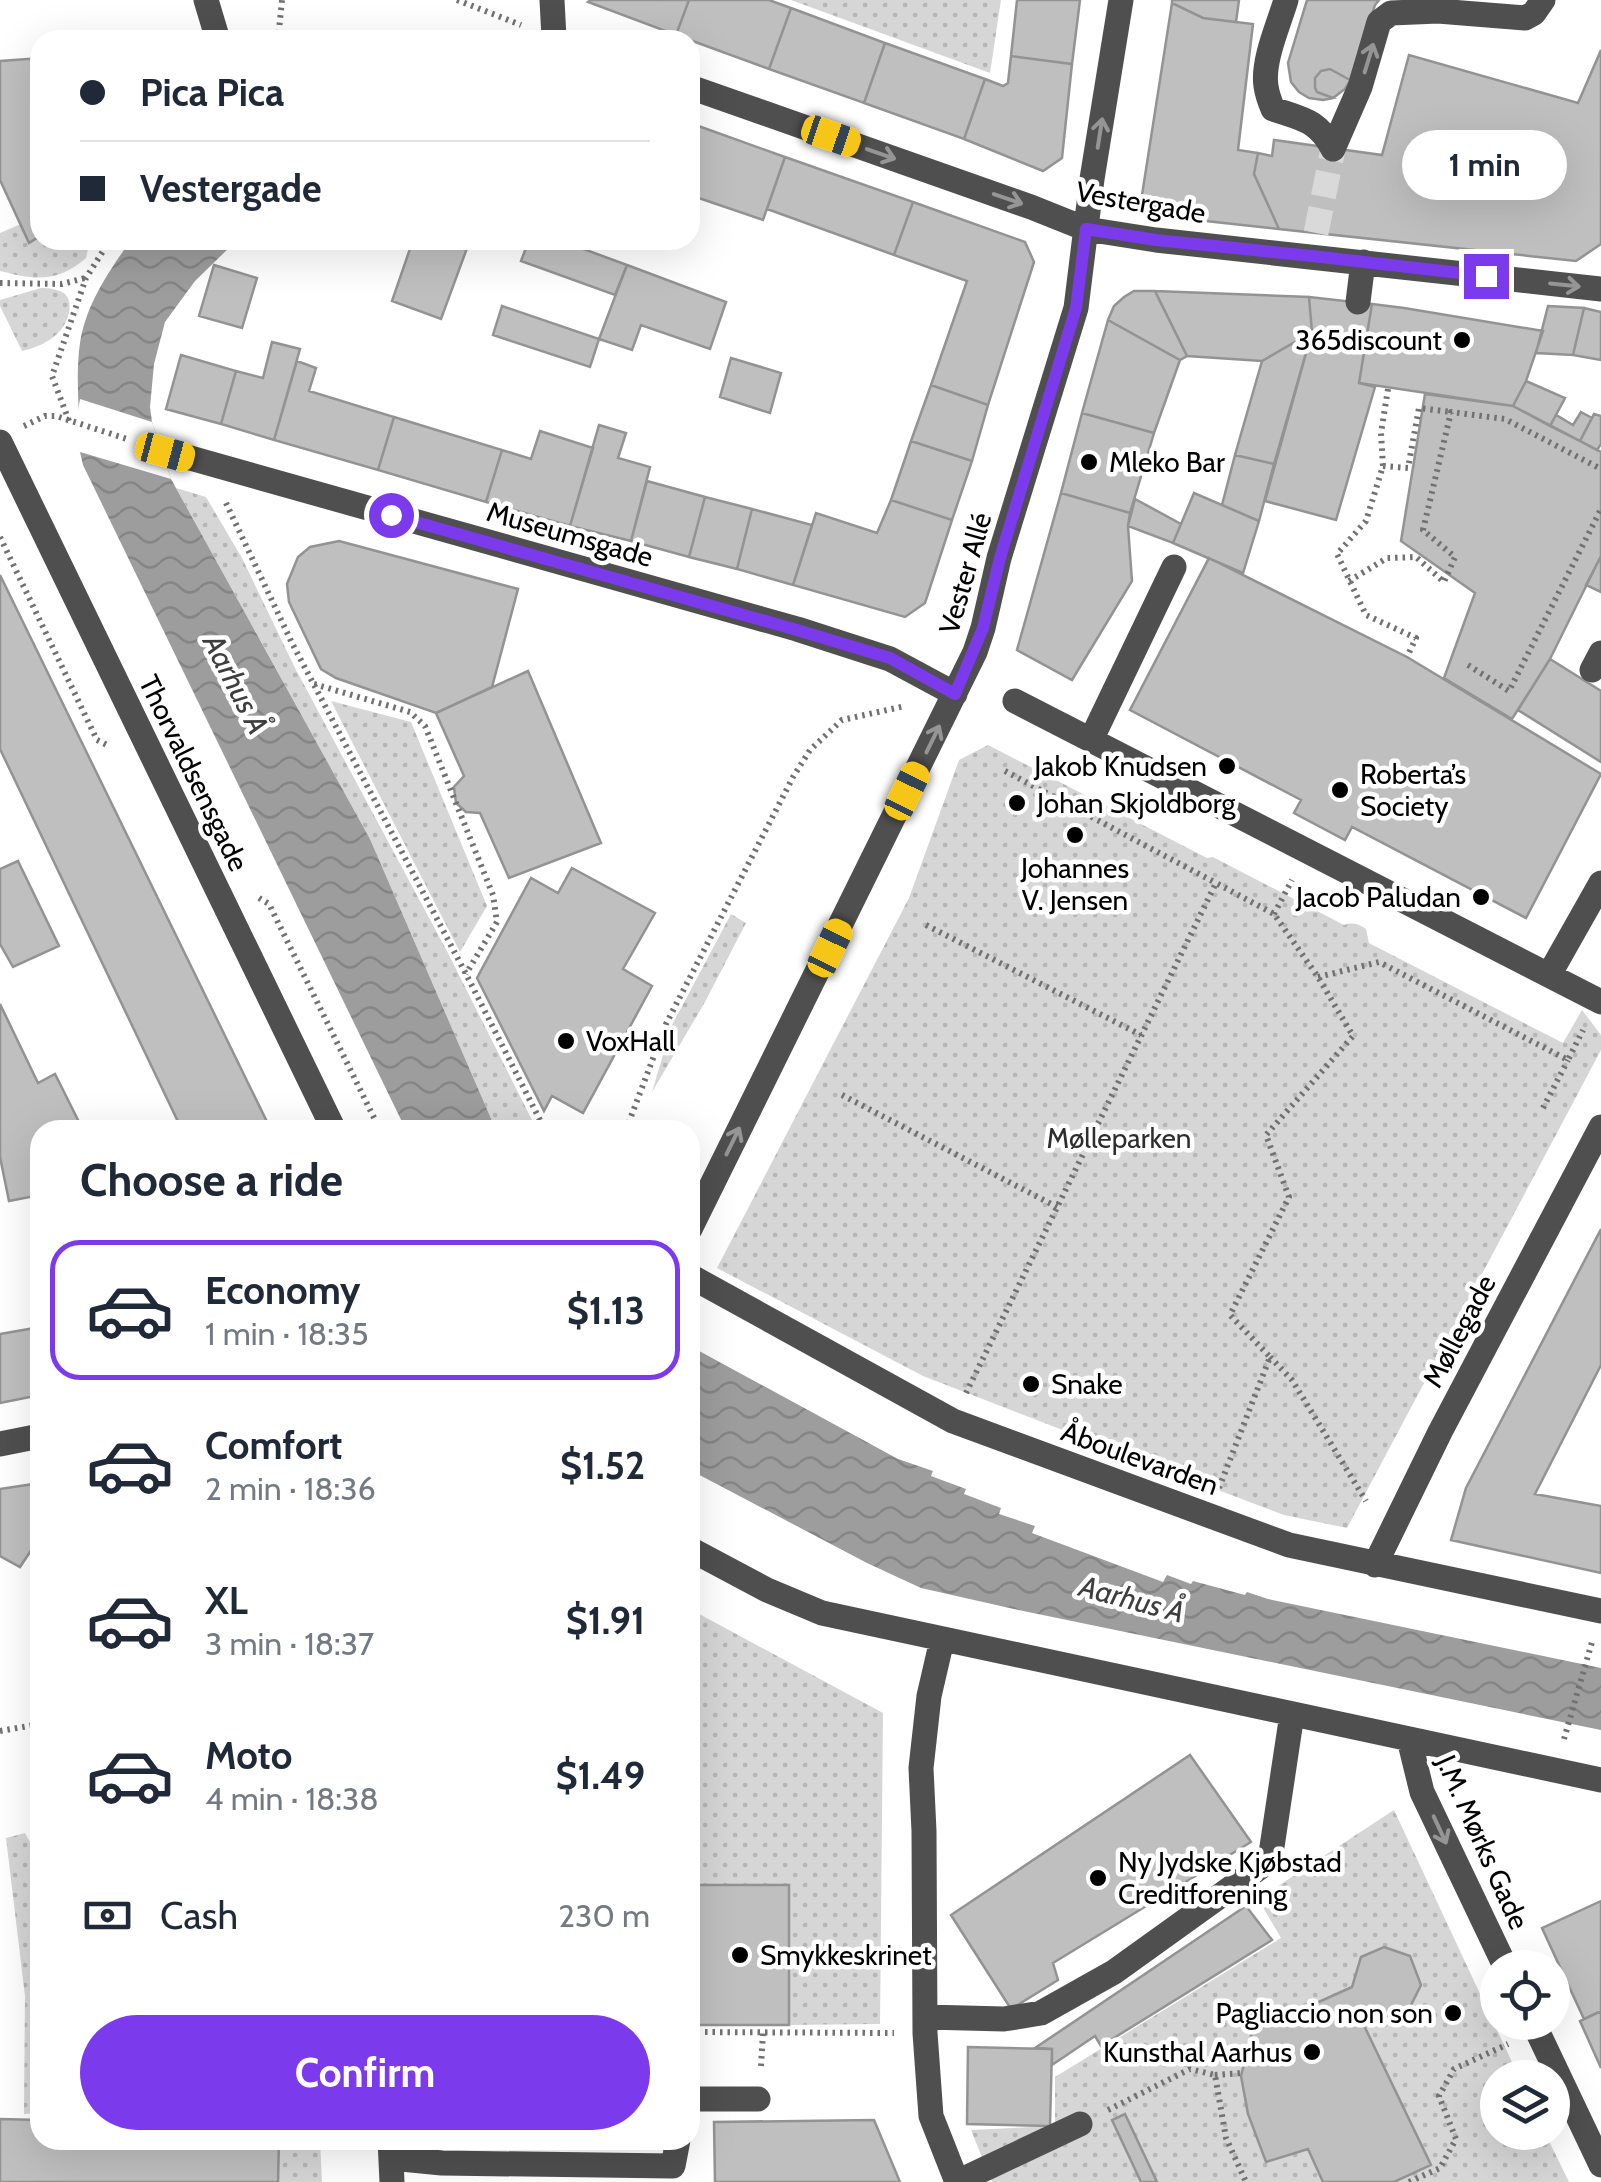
<!DOCTYPE html>
<html lang="en">
<head>
<meta charset="utf-8">
<style>
  body { margin:0; font-family:Cabin,sans-serif; background:#f6f6f7; color:#1f2937; height:100vh; display:flex; flex-direction:column; font-size:38px; white-space:nowrap }
  * { box-sizing:border-box; margin:0 }
  p { font-size:32px; color:#747a83 }
  .icon { flex:none; width:55px; height:55px; fill:none; stroke:currentColor; stroke-width:2; stroke-linecap:round; stroke-linejoin:round }
  .map { position:relative; flex:1; overflow:hidden }
  .details { position:absolute; left:30px; top:1120px; width:670px; height:1030px; display:flex; flex-direction:column; background:#fff; border-radius:30px; box-shadow:0 10px 40px #0002 }
  .details>* { flex:none }
  .guide { position:absolute; left:30px; top:30px; width:670px; height:220px; border-radius:30px; box-shadow:0 10px 40px #0002; display:grid; align-content:center; height:220px; padding:0 50px; background:#fff }
  .tools { position:absolute; left:1480px; top:1950px; display:grid; gap:20px }
  .tools a { display:grid; place-items:center; width:90px; height:90px; border-radius:50%; background:#fff; box-shadow:0 10px 40px #0002; font-size:50px }
  .end { position:absolute; width:45px; height:45px; margin:-22px; border:12px solid #7c3aed; background:#fff; box-shadow:0 0 0 5px #fff }
  .from { border-radius:50% }
  .bubble { position:absolute; height:70px; border-radius:35px; background:#fff; box-shadow:0 10px 40px #0002; font-size:32px; font-weight:700; line-height:70px; text-align:center }
  .car { position:absolute; width:30px; height:60px; margin:-30px -15px; border-radius:12px; box-shadow:0 0 8px 2px #0007; background:linear-gradient(#f5c518 24%,#345 0 40%,#f5c518 0 76%,#345 0 86%,#f5c518 0) }
  .guide b { display:flex; align-items:center; gap:35px; height:95px; font-size:38px }
  .guide b+b { border-top:2px solid #e0e1e3 }
  .guide i { width:25px; height:25px; background:#1f2937 }
  ul { padding:0; list-style:none }
  li { display:flex; align-items:center; gap:30px; height:140px; margin:0 20px 15px; padding:0 30px; border:5px solid transparent; border-radius:30px }
  li div { flex:1 }
  li b { display:block; font-size:38px }
  li em { font-style:normal; font-weight:700 }
  li.selected { border-color:#7c3aed }
  li>.icon { width:90px; height:90px; stroke-width:1.5 }
  h2 { padding:0 50px; font-size:45px; line-height:120px }
  .pay { display:flex; align-items:center; gap:25px; height:110px; padding:0 50px; font-size:38px }
  .pay p { margin-inline-start:auto }
  .button { display:flex; gap:20px; margin-top:auto; padding:20px 50px }
  .button a { flex:1; height:115px; border-radius:60px; background:#7c3aed; color:#fff; font-size:40px; font-weight:700; line-height:115px; text-align:center }
  .map>svg:first-child { display:block }
  .green { fill:url(#green-dots) }
  .water { fill:url(#water-waves) }
  .pier { fill:#fff }
  .building { fill:#bfbfbf; stroke:#939393; stroke-width:2.5 }
  .lines { fill:none; stroke-linecap:round; stroke-linejoin:round }
  .minor-tunnel { stroke:#d9d9d9; stroke-width:25; stroke-dasharray:25 12; stroke-linecap:butt }
  .path { stroke:#717171; stroke-width:6; stroke-dasharray:2.5 5; stroke-linecap:butt }
  .minor { stroke:#4f4f4f; stroke-width:25 }
  .oneway { stroke:#959595 }
  .route { stroke:#7c3aed; stroke-width:12 }
  .poi-dot { fill:#000; stroke:#fff; stroke-width:4 }
  .labels { text-anchor:middle; dominant-baseline:central; stroke-width:9; stroke-linejoin:round; paint-order:stroke }
  .street-label { font-size:28px; fill:#000; stroke:#fff }
  .poi-label { font-size:28px; fill:#000; stroke:#fff; text-anchor:start }
  .park-label { font-size:28px; fill:#2d2d2d; stroke:#fff }
  .water-label { font-size:30px; font-style:italic; fill:#3e3e3e; stroke:#fff }
</style>
</head>
<body>
<div class="map">
<svg width="1601" height="2182" viewBox="0 0 1601 2182">
  <defs>
    <pattern id="green-dots" width="8" height="8" patternUnits="userSpaceOnUse" patternTransform="scale(2.5)"><rect width="8" height="8" fill="#d6d6d6"/><path d="M2 2h.1M6 6h.1" fill="none" stroke="#b6b6b6" stroke-width="1.8" stroke-linecap="round"/></pattern>
    <pattern id="water-waves" width="16" height="10" patternUnits="userSpaceOnUse" patternTransform="scale(2.5)"><rect width="16" height="10" fill="#9d9d9d"/><path d="M0 5q4-4 8 0t8 0" fill="none" stroke="#858585"/></pattern>
  </defs>
  <rect width="100%" height="100%" fill="#fff"/>
  <path class="green" d="M791 0H1001L990 73Z
    M21 224 29 243 40 236V240H90L86 258C57 283 34 280 0 271V233Z
    M41 288C48 288 59 289 65 294 75 304 67 324 59 332 50 342 35 348 22 351L0 306V300Z
    M176 488 206 497 242 558 295 668 449 955 537 1130H496L370 839Z
    M331 701 411 722 487 906 460 952Z
    M988 745 1207 858 1213 857 1344 925C1353 922 1359 924 1366 929L1369 943 1563 1043 1582 1010 1601 1035V1050L1347 1528 1284 1515 1155 1466 1137 1461 1130 1456 923 1376 717 1268 909 898 959 760Z
    M731 914 746 923 705 1002 652 1092 672 1025Z
    M690 1609 883 1713 880 2024 789 2025V1885H690Z
    M1394 1810 1519 2077 1498 2078V2132L1545 2133 1569 2182H1394L1431 2164 1358 2013 1366 2009 1388 2016 1410 2007 1421 1985 1410 1956 1385 1947 1361 1957 1352 1987 1252 2033 1241 2076 1248 2114 1265 2162 1308 2149 1323 2182H992L971 2130 1055 2126V2077L1281 1938 1258 1899Z
    M25 1833 40 1860V2113L24 2114 25 1996 6 1838Z
    M279 2140H320L322 2182H278Z"/>
  <path class="water" d="M131 240H240L234 243 195 281 165 322 154 364 150 407 152 422 171 479 370 839 496 1130H406L83 465 80 452C80 417 75 377 80 343 86 304 109 271 131 240Z
    M690 1346 898 1459 933 1471 931 1476 966 1489 964 1494 1001 1508 999 1514 1035 1526 1032 1533 1163 1582 1167 1575 1191 1584 1193 1581 1245 1595 1247 1592 1268 1599 1601 1668V1730L1014 1609 921 1588 867 1563 690 1470Z"/>
  <path class="pier" d="M351 0H425L430 40 392 32 354 31Z
    M80 399 152 422 171 479 80 452 76 423Z"/>
  <path class="building" d="M591 0H689L676 35 588 2Z
    M689 0H769L791 8 769 69 676 35Z
    M1017 0H1080L1072 64 1011 56Z
    M1172 0H1239L1236 22 1203 18 1172 3Z
    M1307 0H1379L1375 5 1350 80 1330 69 1321 71 1315 78V88L1317 92 1333 98 1323 100 1309 98 1299 92 1291 82 1288 63Z
    M1307 0H1379L1375 5 1353 75 1345 89 1333 98 1323 100 1309 98 1299 92 1291 82 1288 63Z
    M1172 3 1203 18 1253 24 1238 150 1258 153 1254 174 1279 229 1160 216 1142 195Z
    M791 8 885 43 864 103 769 69Z
    M885 43 985 79 964 139 864 103Z
    M1601 50V244L1576 261 1279 229 1254 174 1258 153 1272 156 1274 140 1382 155 1409 55 1578 103Z
    M1011 56 1072 64 1062 158 1043 171 964 139 985 79 1003 86 1008 83Z
    M40 58V236L29 243 0 180V61Z
    M690 123 785 157 763 220 690 195Z
    M785 157 913 202 894 255 767 209Z
    M913 202 1025 242 1034 262 988 405 931 385 967 281 894 255Z
    M413 240H470L441 319 392 301Z
    M529 240H559L627 265 615 295 521 261Z
    M214 265 257 278 242 328 199 316Z
    M627 265 726 302 710 349 641 325 632 350 599 339Z
    M1134 291H1155L1187 356 1180 360 1108 320 1114 306 1124 297Z
    M1155 291 1309 297 1312 332 1262 361 1187 356Z
    M1309 297 1372 304 1359 383 1375 387 1336 520 1265 501 1312 332Z
    M1372 304 1404 308 1543 331 1526 381 1513 406 1359 383Z
    M502 306 599 339 590 367 493 335Z
    M1548 306 1584 308 1573 355 1536 353Z
    M1584 308 1601 312V360L1573 355Z
    M1108 320 1180 360 1154 433 1082 413Z
    M1312 332 1274 464 1235 455 1262 361Z
    M272 342 300 349 274 440 221 424 236 371 263 378Z
    M181 355 236 371 221 424 166 409Z
    M731 358 781 373 770 413 720 397Z
    M297 361 316 368 309 391 394 417 378 470 274 440Z
    M1526 381 1565 398 1550 426 1513 406Z
    M931 385 988 405 972 461 911 441Z
    M1425 394 1513 406 1601 452V556L1550 659 1512 719 1444 678 1475 593 1401 541Z
    M1581 412 1592 418 1580 441 1550 426 1556 415 1573 425Z
    M1082 413 1154 433 1130 513 1061 493Z
    M1594 414 1601 416V444L1597 450 1580 441Z
    M394 417 502 450 486 502 378 470Z
    M599 425 626 433 618 458 650 467 631 541 570 526Z
    M540 431 593 448 570 526 486 502 502 450 531 459Z
    M911 441 972 461 952 520 891 500Z
    M1235 455 1274 464 1259 521 1222 505Z
    M647 481 705 497 689 557 631 541Z
    M1061 493 1130 513 1128 526 1132 581 1072 680 1017 650Z
    M1194 493 1259 521 1243 573 1173 543Z
    M705 497 752 509 737 569 689 557Z
    M1135 499 1181 524 1173 543 1128 526Z
    M891 500 952 520 925 603 905 617 793 585 816 513 877 533Z
    M752 509 812 525 793 585 737 569Z
    M339 541 518 589 492 687 436 713 336 678 321 669 289 602 287 584 298 557 310 547Z
    M1601 556V592L1586 585Z
    M1209 558 1407 657 1601 774 1526 918 1352 827 1345 840 1294 813 1301 800 1130 710Z
    M0 575 271 1130H182L0 749Z
    M1550 659 1601 691V762L1518 710Z
    M528 671 601 843 509 878 480 813 466 812 456 803 454 787 464 776 436 713Z
    M18 861 59 946 13 967 0 944V869Z
    M572 868 655 913 623 969 652 986 583 1113 552 1096 544 1111 477 978 531 878 558 893Z
    M0 1004 38 1083 55 1074 83 1130H40V1195L9 1201 0 1157Z
    M1601 1229V1365L1535 1494 1601 1506V1573L1451 1540 1466 1488Z
    M40 1327V1395L0 1403V1334Z
    M40 1483V1548L32 1549 20 1567 0 1556V1489Z
    M1190 1755 1251 1842 1053 1963 1058 1980 1011 2009 951 1915Z
    M690 1885H789V2025H690Z
    M1601 1901V2011L1584 2019 1542 1928Z
    M1246 1906 1272 1940 1101 2046 1095 2036 1052 2065V2049L1035 2048Z
    M1384 1947 1410 1956 1421 1985 1410 2007 1388 2016 1366 2009 1358 2013 1431 2165 1394 2182H1323L1308 2149 1266 2162 1248 2114 1241 2076 1252 2032 1352 1987 1361 1957Z
    M1601 2011V2068L1580 2021Z
    M968 2047 1052 2049 1050 2126 967 2124Z
    M1125 2114 1157 2182H1141L1112 2120Z
    M0 2119 40 2120V2140H279L278 2182H0Z
    M874 2120 900 2182H715L714 2122Z"/>
  <g class="lines">
    <path class="minor-tunnel" d="M1316 233 1333 149"/>
    <path class="path" d="M457 0 521 25
      M278 40 282 0
      M0 283 62 284 85 278
      M1388 389 1381 433 1383 466 1366 521 1337 554 1366 615 1416 638 1407 657
      M69 421 52 376 86 278 110 240
      M24 426 45 416H56L130 440
      M1383 466 1408 468 1419 408 1451 412
      M226 503 292 643 466 974 545 1130
      M0 537 97 740 109 746
      M1349 581 1387 558 1416 557 1444 582 1455 557 1423 530 1451 412 1505 419 1601 469
      M1468 665 1509 691 1601 509
      M314 684 410 712 425 726 493 895 497 922 466 974
      M1005 771 1216 883
      M259 898 269 904 380 1130
      M1274 914 1292 880
      M926 925 1141 1035
      M1318 977 1379 962 1568 1060 1583 1030
      M842 1095 1057 1207
      M1543 1108 1568 1060
      M626 1130 666 1024 793 777 810 750 842 720 905 706
      M1270 1357 1292 1380 1366 1501
      M966 1393 1216 883 1274 914 1318 977 1353 1036 1266 1135 1289 1197 1230 1315 1270 1357 1219 1488
      M0 1731 40 1724
      M1564 1739 1592 1642
      M690 2032 894 2033
      M761 2066 763 2033
      M1215 2075 1242 2073
      M1108 2110 1190 2069 1215 2075 1226 2138 1246 2182
      M1409 2182 1440 2168 1456 2139 1439 2096 1454 2069 1508 2044"/>
    <path class="minor" d="M206 0 218 40
      M552 0 554 38 559 40
      M1286 0C1279 24 1262 61 1266 86 1267 94 1270 102 1273 109 1302 119 1318 120 1333 149
      M690 87 1031 207 1086 229 1156 240 1601 289
      M1333 149 1360 87 1379 22 1391 13 1438 11 1525 18 1534 13 1543 0
      M1358 302 1363 262
      M0 442 334 1130
      M162 450 797 629 890 659 955 694
      M1592 670 1601 653
      M1015 701 1601 1002
      M1091 740 1174 567
      M1549 975 1601 883
      M690 1229 975 652 983 628 999 558 1076 308 1092 179 1121 0
      M690 1276 953 1421 1289 1545 1601 1611
      M0 1444 40 1436
      M690 1549 767 1590 822 1613 1601 1780
      M1375 1565 1440 1432 1601 1127
      M942 1640 929 1696 921 1768 924 1831 925 2033 931 2116 957 2182
      M1409 1739 1422 1792 1506 1968
      M926 2017 1004 2019 1041 2013 1114 1972 1270 1860 1292 1714
      M1533 2022 1601 2165
      M690 2099H758
      M390 2140 392 2182
      M391 2158 442 2163 673 2166 678 2140
      M957 2182 1080 2124"/>
  </g>
  <defs><path id="oneway-shaft" d="M-6 0H5M1.5-3L5.5 0L1.5 3" fill="none" stroke-width="1.6" stroke-linecap="round" stroke-linejoin="round" transform="scale(2.5)"/></defs>
  <g class="oneway">
    <use href="#oneway-shaft" transform="translate(1369 58) rotate(-73)"/>
    <use href="#oneway-shaft" transform="translate(1100 133) rotate(-81)"/>
    <use href="#oneway-shaft" transform="translate(881 154) rotate(19)"/>
    <use href="#oneway-shaft" transform="translate(1008 199) rotate(19)"/>
    <use href="#oneway-shaft" transform="translate(1565 285) rotate(6)"/>
    <use href="#oneway-shaft" transform="translate(933 739) rotate(-64)"/>
    <use href="#oneway-shaft" transform="translate(733 1141) rotate(-64)"/>
    <use href="#oneway-shaft" transform="translate(1440 1830) rotate(65)"/>
  </g>
  <g class="lines">
    <path class="route" d="M391 515 797 630 890 658 955 694 983 628 1000 558 1076 308 1086 229 1156 240 1312 256 1486 276"/>
  </g>
  <g class="poi-dot">
    <circle cx="1462" cy="340" r="10"/>
    <circle cx="1089" cy="462" r="10"/>
    <circle cx="1227" cy="766" r="10"/>
    <circle cx="1340" cy="790" r="10"/>
    <circle cx="1017" cy="803" r="10"/>
    <circle cx="1075" cy="835" r="10"/>
    <circle cx="1481" cy="897" r="10"/>
    <circle cx="566" cy="1041" r="10"/>
    <circle cx="1031" cy="1384" r="10"/>
    <circle cx="1098" cy="1878" r="10"/>
    <circle cx="740" cy="1955" r="10"/>
    <circle cx="1453" cy="2013" r="10"/>
    <circle cx="1312" cy="2052" r="10"/>
  </g>
  <g class="labels">
    <g class="street-label">
      <text transform="translate(1141 202) rotate(10)">Vestergade</text>
      <text transform="translate(570 534) rotate(16)">Museumsgade</text>
      <text transform="translate(965 573) rotate(-74)">Vester Allé</text>
      <text transform="translate(194 773) rotate(64)">Thorvaldsensgade</text>
      <text transform="translate(1459 1331) rotate(-62)">Møllegade</text>
      <text transform="translate(1140 1458) rotate(20)">Åboulevarden</text>
      <text transform="translate(1483 1842) rotate(66)">J.M. Mørks Gade</text>
    </g>
    <g class="poi-label">
      <text x="1442" y="340" text-anchor="end">365discount</text>
      <text x="1109" y="462">Mleko Bar</text>
      <text x="1207" y="766" text-anchor="end">Jakob Knudsen</text>
      <text x="1360" y="774">Roberta’s<tspan x="1360" dy="32">Society</tspan></text>
      <text x="1037" y="803">Johan Skjoldborg</text>
      <text x="1075" y="868" text-anchor="middle">Johannes<tspan x="1075" dy="32">V. Jensen</tspan></text>
      <text x="1461" y="897" text-anchor="end">Jacob Paludan</text>
      <text x="586" y="1041">VoxHall</text>
      <text x="1051" y="1384">Snake</text>
      <text x="1118" y="1862">Ny Jydske Kjøbstad<tspan x="1118" dy="32">Creditforening</tspan></text>
      <text x="760" y="1955">Smykkeskrinet</text>
      <text x="1433" y="2013" text-anchor="end">Pagliaccio non son</text>
      <text x="1292" y="2052" text-anchor="end">Kunsthal Aarhus</text>
    </g>
    <g class="park-label">
      <text x="1119" y="1138">Mølleparken</text>
    </g>
    <g class="water-label">
      <text transform="translate(236 684) rotate(63)">Aarhus Å</text>
      <text transform="translate(1132 1599) rotate(15)">Aarhus Å</text>
    </g>
  </g>
</svg>
<div class="tools">
<a><svg class="icon" aria-label="locate" viewBox="0 0 24 24"><circle cx="12" cy="12" r="6"/><path d="M12 2v4M12 18v4M2 12h4M18 12h4"/></svg></a>
<a><svg class="icon" aria-label="layers" viewBox="0 0 24 24"><path d="M12 4l9 5-9 5-9-5zM3 14l9 5 9-5"/></svg></a>
</div>
<i class="end from" style="left:391px;top:515px"></i>
<i class="end" style="left:1486px;top:276px"></i>
<div class="bubble" style="left:1402px;top:130px;width:165px">1 min</div>
<i class="car" style="left:831px;top:136px;rotate:109deg"></i>
<i class="car" style="left:165px;top:452px;rotate:105deg"></i>
<i class="car" style="left:907px;top:791px;rotate:26deg"></i>
<i class="car" style="left:830px;top:948px;rotate:26deg"></i>
<div class="guide">
<b><i class="from"></i>Pica Pica</b>
<b><i></i>Vestergade</b>
</div>
<section class="details">
<h2>Choose a ride</h2>
<ul>
<li class="selected"><svg class="icon" aria-label="car" viewBox="0 0 24 24"><path d="M5 17H2v-5l4-1 3-4h7l3 4 3 1v5h-3M9 17h6M6 11h13"/><circle cx="7" cy="17" r="2"/><circle cx="17" cy="17" r="2"/></svg><div><b>Economy</b><p>1 min · 18:35</p></div><em>$1.13</em></li>
<li><svg class="icon" aria-label="car" viewBox="0 0 24 24"><path d="M5 17H2v-5l4-1 3-4h7l3 4 3 1v5h-3M9 17h6M6 11h13"/><circle cx="7" cy="17" r="2"/><circle cx="17" cy="17" r="2"/></svg><div><b>Comfort</b><p>2 min · 18:36</p></div><em>$1.52</em></li>
<li><svg class="icon" aria-label="car" viewBox="0 0 24 24"><path d="M5 17H2v-5l4-1 3-4h7l3 4 3 1v5h-3M9 17h6M6 11h13"/><circle cx="7" cy="17" r="2"/><circle cx="17" cy="17" r="2"/></svg><div><b>XL</b><p>3 min · 18:37</p></div><em>$1.91</em></li>
<li><svg class="icon" aria-label="car" viewBox="0 0 24 24"><path d="M5 17H2v-5l4-1 3-4h7l3 4 3 1v5h-3M9 17h6M6 11h13"/><circle cx="7" cy="17" r="2"/><circle cx="17" cy="17" r="2"/></svg><div><b>Moto</b><p>4 min · 18:38</p></div><em>$1.49</em></li>
</ul>
<div class="pay"><svg class="icon" aria-label="cash" viewBox="0 0 24 24"><path d="M3 7h18v10H3z"/><circle cx="12" cy="12" r="2"/></svg>Cash<p>230 m</p></div>
<div class="button"><a>Confirm</a></div>
</section>
</div>
</body>
</html>
